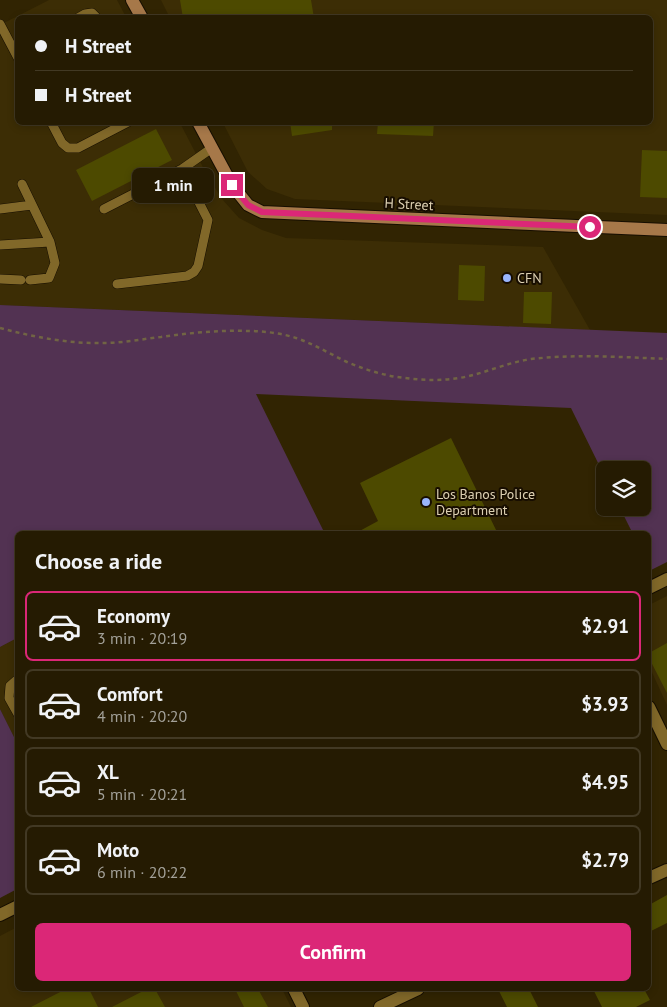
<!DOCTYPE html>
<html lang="en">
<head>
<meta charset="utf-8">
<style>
  body { margin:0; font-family:"PT Sans",sans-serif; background:#312811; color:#f1f3f6; height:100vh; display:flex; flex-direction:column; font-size:19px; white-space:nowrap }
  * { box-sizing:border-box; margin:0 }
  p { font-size:16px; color:#a3a199 }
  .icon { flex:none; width:28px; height:28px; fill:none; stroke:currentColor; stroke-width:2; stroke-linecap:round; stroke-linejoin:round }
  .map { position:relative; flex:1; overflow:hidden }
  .side { position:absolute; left:15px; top:531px; width:636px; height:460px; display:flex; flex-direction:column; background:#251b02; border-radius:8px; box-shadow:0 2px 8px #0003,0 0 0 1px #423924 }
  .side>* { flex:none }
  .guide { position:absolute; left:15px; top:15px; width:638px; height:110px; border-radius:8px; box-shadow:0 2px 8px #0003,0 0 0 1px #423924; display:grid; align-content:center; height:110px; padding:0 20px; background:#251b02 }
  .buttons { position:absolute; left:596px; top:461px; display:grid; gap:10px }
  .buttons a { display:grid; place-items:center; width:55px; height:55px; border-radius:8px; background:#251b02; box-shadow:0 2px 8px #0003,0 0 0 1px #423924; font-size:25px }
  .end { position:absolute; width:22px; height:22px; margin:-11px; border:6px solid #db2777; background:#fff; box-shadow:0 0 0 2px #fff }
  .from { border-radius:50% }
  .bubble { position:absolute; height:35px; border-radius:8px; background:#251b02; box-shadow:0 2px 8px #0003,0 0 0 1px #423924; font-size:16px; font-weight:800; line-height:35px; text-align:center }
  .guide b { display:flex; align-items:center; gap:18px; height:48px; font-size:19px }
  .guide b+b { border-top:1px solid #423924 }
  .guide i { width:12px; height:12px; background:#f1f3f6 }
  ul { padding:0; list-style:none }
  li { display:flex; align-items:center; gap:15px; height:70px; margin:0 10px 8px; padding:0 10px; border:2px solid #423924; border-radius:8px }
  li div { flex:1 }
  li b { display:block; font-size:19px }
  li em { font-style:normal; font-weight:800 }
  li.active { border-color:#db2777 }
  li>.icon { width:45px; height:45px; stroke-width:1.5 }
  h2 { padding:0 20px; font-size:22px; line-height:60px }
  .action { display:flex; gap:10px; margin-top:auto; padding:10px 20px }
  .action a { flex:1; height:58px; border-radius:8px; background:#db2777; color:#fff; font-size:20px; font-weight:800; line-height:58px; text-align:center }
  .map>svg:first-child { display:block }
  .built { fill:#3c2d05 }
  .green { fill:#523252 }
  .building { fill:#4d4a00 }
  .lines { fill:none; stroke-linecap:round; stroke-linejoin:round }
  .lane-casing { stroke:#160e00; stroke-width:10 }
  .street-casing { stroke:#160e00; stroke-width:14 }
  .secondary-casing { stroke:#160e00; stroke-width:14 }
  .path { stroke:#716444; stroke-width:2.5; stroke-dasharray:4 4; stroke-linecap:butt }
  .lane { stroke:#816829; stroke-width:9 }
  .street { stroke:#816829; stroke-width:12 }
  .secondary { stroke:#a67849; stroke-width:12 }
  .route { stroke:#db2777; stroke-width:6 }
  .poi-dot { fill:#99b5fd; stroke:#170d00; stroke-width:2 }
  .labels { text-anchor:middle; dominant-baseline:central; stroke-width:4; stroke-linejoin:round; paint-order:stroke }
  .street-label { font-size:14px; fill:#ddd0b2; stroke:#170d00 }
  .poi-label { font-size:14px; fill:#ddd0b2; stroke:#170d00; text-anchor:start }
</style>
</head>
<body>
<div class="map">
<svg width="667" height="1007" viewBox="0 0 667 1007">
  <rect width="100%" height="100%" fill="#312402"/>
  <path class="built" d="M49 0H117L126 17 18 18V122L180 123 206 173 222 199 239 218 262 230 286 238 543 247 590 330 0 305V25Z
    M161 0H667V215L295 199 267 189 248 172 223 123 650 122V18H170Z
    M667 596V705L649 666V605Z
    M17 638V743L0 709V647Z
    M17 927 18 989H282L291 1007H0V936Z"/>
  <path class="green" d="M0 305 667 333V562L651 570 649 565V534H633L620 508H642V470H605V477L571 408 256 394 325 534H18L17 638 0 647Z
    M0 709 17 743V889L0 898Z"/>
  <path class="building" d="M180 0H311L314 18H183Z
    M290 122H332V130L292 136Z
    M378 122H434L433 136 377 134Z
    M156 129 172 160 92 201 76 170Z
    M642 150 667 151V198L640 197Z
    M459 265 485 266 484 301 458 300Z
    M524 292H552L551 324 523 323Z
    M451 438 498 534H354L378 521 360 483Z
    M667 643V693L649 658V653Z
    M667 895V923L649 932V905Z
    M66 989H89L98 1007H31Z
    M147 989H155L165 1007H112Z
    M235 989H258L268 1007H244Z
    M498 989H529L538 1007H507Z
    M593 989H644L650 1000 636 1007H602Z"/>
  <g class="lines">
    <g class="lane-casing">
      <path id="lane" d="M78 18 85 14 92 13 97 18
        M0 24 18 58
        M51 122 62 143 68 148H78L128 122
        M22 184 50 242 55 263 49 278 30 280
        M0 209 32 205
        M104 209 182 169 212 148
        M0 245 50 242
        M0 279 21 280
        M117 284 187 276 194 272 198 266 208 220 182 169
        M18 679 10 686 9 698 18 714"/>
    </g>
    <g class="street-casing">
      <path id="street" d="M649 588 667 579
        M649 707 667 744
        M649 878 667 870
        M0 915 18 906
        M294 989 303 1007
        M380 1007 418 989"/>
    </g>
    <g class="secondary-casing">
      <path id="secondary" d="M132 0 142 18
        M198 122 232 185 248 205 262 212 667 230"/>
    </g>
    <path class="path" d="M0 328C34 337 69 344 104 343 123 343 142 339 161 337 189 333 218 330 247 331 263 331 281 333 296 338 314 344 330 354 347 362 366 370 385 376 405 378 428 381 451 381 473 375 492 370 511 362 531 359 576 354 622 357 667 359"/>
    <use href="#lane" class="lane"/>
    <use href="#street" class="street"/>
    <use href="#secondary" class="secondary"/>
  </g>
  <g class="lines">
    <path class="route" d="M232 185 248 205 262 212 590 227"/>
  </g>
  <g class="poi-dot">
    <circle cx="507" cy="278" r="5"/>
    <circle cx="426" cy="502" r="5"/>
  </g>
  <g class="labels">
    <g class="street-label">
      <text transform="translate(409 204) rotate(3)">H Street</text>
    </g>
    <g class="poi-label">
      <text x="517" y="278">CFN</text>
      <text x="436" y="494">Los Banos Police<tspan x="436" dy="16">Department</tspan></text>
    </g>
  </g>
</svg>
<div class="buttons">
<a><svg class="icon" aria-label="layers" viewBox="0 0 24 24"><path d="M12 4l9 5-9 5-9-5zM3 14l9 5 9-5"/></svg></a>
</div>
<i class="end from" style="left:590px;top:227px"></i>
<i class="end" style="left:232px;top:185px"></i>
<div class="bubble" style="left:132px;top:168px;width:82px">1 min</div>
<div class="guide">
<b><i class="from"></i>H Street</b>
<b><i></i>H Street</b>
</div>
<section class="side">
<h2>Choose a ride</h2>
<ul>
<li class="active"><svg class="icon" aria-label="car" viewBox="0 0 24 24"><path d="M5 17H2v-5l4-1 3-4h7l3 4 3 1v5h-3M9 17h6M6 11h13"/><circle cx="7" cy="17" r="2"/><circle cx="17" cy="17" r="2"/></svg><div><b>Economy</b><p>3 min · 20:19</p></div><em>$2.91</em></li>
<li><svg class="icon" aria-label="car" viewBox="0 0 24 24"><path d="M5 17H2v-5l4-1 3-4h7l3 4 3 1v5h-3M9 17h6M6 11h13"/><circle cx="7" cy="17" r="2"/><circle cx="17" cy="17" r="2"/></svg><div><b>Comfort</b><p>4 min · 20:20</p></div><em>$3.93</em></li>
<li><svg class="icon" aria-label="car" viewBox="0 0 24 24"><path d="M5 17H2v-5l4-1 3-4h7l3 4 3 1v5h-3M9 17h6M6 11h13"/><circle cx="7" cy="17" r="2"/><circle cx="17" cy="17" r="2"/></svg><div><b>XL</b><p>5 min · 20:21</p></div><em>$4.95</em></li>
<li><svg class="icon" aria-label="car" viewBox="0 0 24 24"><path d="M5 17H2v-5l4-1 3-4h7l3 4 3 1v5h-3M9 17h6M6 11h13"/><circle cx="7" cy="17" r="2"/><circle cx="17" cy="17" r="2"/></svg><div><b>Moto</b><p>6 min · 20:22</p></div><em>$2.79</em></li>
</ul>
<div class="action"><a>Confirm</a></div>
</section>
</div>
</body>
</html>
